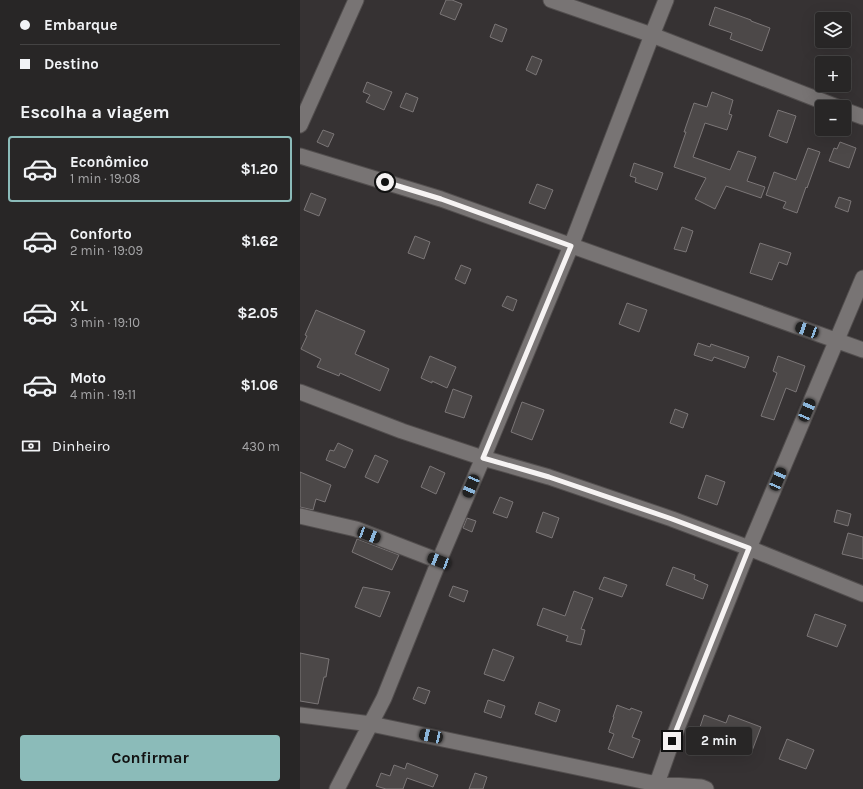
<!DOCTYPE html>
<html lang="pt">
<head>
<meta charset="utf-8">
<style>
  body { margin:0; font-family:Karla,sans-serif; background:#302e2e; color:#f1f3f6; height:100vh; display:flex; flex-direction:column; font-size:15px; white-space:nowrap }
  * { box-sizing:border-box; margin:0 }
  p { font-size:13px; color:#a5a5a7 }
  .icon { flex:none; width:22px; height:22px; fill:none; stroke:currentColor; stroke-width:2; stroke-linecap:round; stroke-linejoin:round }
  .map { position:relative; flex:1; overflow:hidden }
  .details { display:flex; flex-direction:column; background:#282626; width:300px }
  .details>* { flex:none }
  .top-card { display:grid; align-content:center; height:88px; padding:0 20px; background:#282626 }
  .tools { position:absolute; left:515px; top:12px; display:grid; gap:8px }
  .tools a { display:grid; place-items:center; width:36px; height:36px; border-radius:4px; background:#282626; box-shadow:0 4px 16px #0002,0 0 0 1px #444343; font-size:20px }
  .end { position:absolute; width:18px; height:18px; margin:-9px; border:5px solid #f6f3f3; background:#111; box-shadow:0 0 0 2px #111 }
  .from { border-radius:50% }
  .bubble { position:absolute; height:28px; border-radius:4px; background:#282626; box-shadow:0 4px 16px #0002,0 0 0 1px #444343; font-size:13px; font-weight:700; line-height:28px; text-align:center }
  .car { position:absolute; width:12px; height:24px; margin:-12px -6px; border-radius:5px; box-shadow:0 0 3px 1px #0007; background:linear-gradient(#222 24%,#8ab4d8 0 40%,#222 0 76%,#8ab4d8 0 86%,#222 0) }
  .top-card b { display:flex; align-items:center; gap:14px; height:38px; font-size:15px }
  .top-card b+b { border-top:1px solid #444343 }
  .top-card i { width:10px; height:10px; background:#f1f3f6 }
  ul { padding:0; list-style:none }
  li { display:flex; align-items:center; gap:12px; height:66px; margin:0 8px 6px; padding:0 12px; border:2px solid transparent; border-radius:4px }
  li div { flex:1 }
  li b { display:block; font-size:15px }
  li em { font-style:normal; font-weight:700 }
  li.on { border-color:#8bbbb9 }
  li>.icon { width:36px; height:36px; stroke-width:1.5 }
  h2 { padding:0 20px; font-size:18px; line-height:48px }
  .pay { display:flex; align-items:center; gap:10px; height:44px; padding:0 20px; font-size:15px }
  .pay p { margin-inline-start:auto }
  .button { display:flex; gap:8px; margin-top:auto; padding:8px 20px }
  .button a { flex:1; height:46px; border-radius:4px; background:#8bbbb9; color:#111; font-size:16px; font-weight:700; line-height:46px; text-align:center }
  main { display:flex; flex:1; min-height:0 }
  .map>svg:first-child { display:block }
  .building { fill:#4c4848; stroke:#7b7677 }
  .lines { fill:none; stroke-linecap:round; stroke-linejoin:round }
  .minor-casing { stroke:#524e4e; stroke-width:17 }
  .minor { stroke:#787474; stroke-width:15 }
  .route { stroke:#f6f3f3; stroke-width:5 }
</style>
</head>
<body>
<main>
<section class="details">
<div class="top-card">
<b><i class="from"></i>Embarque</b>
<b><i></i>Destino</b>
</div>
<h2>Escolha a viagem</h2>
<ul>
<li class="on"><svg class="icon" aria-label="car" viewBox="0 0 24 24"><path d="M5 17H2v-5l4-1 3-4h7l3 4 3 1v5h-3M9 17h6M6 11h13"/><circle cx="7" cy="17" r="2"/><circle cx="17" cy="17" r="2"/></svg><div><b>Econômico</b><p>1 min · 19:08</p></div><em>$1.20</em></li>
<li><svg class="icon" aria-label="car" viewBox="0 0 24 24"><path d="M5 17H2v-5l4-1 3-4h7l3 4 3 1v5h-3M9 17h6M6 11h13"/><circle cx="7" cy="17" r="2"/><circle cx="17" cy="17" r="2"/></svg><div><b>Conforto</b><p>2 min · 19:09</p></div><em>$1.62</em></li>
<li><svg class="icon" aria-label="car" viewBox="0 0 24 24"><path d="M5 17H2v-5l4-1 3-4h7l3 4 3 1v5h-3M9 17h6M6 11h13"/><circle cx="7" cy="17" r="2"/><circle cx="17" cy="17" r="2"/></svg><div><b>XL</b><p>3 min · 19:10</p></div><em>$2.05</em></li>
<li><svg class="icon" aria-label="car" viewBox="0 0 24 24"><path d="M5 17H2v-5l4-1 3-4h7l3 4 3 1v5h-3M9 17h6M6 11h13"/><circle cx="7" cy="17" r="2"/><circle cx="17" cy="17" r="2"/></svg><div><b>Moto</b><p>4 min · 19:11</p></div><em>$1.06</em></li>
</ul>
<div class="pay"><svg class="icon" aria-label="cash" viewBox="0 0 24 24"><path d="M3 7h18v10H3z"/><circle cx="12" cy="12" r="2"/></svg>Dinheiro<p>430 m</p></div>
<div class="button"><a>Confirmar</a></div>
</section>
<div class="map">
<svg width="563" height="789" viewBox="0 0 563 789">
  <rect width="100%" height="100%" fill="#363233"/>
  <path class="building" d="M146 0H152L162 4 155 20 140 14Z
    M415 7 451 20V21L470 28 462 51 430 39 432 33 409 25Z
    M195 24 207 29 202 42 190 37Z
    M232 56 242 60 236 75 226 70Z
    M67 82 92 92 84 110 66 102 70 95 63 92Z
    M412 92 433 100 429 114 432 115 427 130 405 123 393 157 430 170 438 151 456 157 447 181 465 187 461 198 426 186 415 209 395 199 406 178 374 167 386 132H384L394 103 407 107Z
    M106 93 118 98 113 112 100 107Z
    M478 110 496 116 487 143 469 136Z
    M23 130 34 134 28 147 17 142Z
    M540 142 556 148 549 168 529 161 534 148 537 149Z
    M508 148 520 152 507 188 506 187 497 213 483 208 486 202 466 195 474 172 496 180Z
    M334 163 363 173 357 190 335 182 336 178 330 176Z
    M237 184 253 190 245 209 229 203Z
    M11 193 26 199 19 216 4 210Z
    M539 197 551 201 548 212 535 207Z
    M382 227 393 231 386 252 374 249Z
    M115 236 130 242 124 259 108 253Z
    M460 243 491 253 487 265 479 262 472 280 450 273Z
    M161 265 171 269 165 284 155 279Z
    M207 296 217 300 213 311 202 306Z
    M327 303 347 310 339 332 319 324Z
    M16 310 65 331 55 354 89 369 80 391 40 373 39 376 17 367 21 359 1 349 7 336 5 335Z
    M398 343 410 347 411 344 449 357 445 368 414 357 412 361 394 355Z
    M130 356 156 367 147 388 132 381V383L121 378Z
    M478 356 505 366 496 392 486 388 474 420 461 416 477 373 473 371Z
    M153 389 172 396 164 418 145 412Z
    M222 402 244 410 232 440 211 432Z
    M375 409 388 414 383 428 370 423Z
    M38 443 53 450 45 468 26 460 30 450 34 451Z
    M75 455 88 461 78 483 65 477Z
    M130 466 145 473 136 494 121 487Z
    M0 472 31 485 25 502 16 499 13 510 0 507Z
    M406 475 425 482 417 505 398 498Z
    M200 497 213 502 207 518 193 513Z
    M537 510 551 514 548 526 534 522Z
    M243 512 259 518 252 538 236 532Z
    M167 518 176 521 172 532 163 528Z
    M548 533 563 537V559L542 554Z
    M57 539 99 555 92 570 52 552Z
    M373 567 395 575 394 579 408 585 403 599 366 585Z
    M304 577 327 585 322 597 299 589Z
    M153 586 168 591 164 602 149 596Z
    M63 587 90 592 80 617 55 607Z
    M274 591 293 598 281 629 285 630 281 645 266 641 268 636 237 625 243 608 265 616Z
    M515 614 546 625 537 647 507 636Z
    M193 649 214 657 204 681 184 674Z
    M0 653 29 659 26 677H24L18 704 0 701Z
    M118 687 130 691 125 704 113 699Z
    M188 700 205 706 201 718 184 712Z
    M239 702 260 710 256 722 235 714Z
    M317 705 330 710 331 708 342 712 332 737 340 740 333 758 308 749 314 734 309 732 314 717H313Z
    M404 715 426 723 429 715 461 727 452 751 415 737V740L398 733Z
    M487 739 514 750 506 769 479 759Z
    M107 763 138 775 133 787 107 778 103 789H86L76 786 81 773 90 776 94 765 105 769Z
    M175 773 187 777 183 789H169Z"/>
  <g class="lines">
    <g class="minor-casing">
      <path id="minor" d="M251 0 352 35 537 107
        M544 110 563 117
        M0 125 56 0
        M0 156 141 199 563 350
        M0 392 102 431 183 458 249 477 372 519 449 548 563 594
        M0 516 56 529 139 561
        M0 715 71 724 357 784 401 787 406 789
        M37 789 84 698 139 561 183 458 271 246 352 35 366 0
        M355 789 372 741 449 548 563 278"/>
    </g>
    <use href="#minor" class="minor"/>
  </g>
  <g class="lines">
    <path class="route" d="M85 182 141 199 271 246 183 458 249 477 372 519 449 548 372 741"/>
  </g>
</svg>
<div class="tools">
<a><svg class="icon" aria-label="layers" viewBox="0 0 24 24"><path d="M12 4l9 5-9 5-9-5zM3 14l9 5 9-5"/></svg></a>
<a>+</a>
<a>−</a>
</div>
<i class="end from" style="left:85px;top:182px"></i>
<i class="end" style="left:372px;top:741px"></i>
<div class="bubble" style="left:386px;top:727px;width:66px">2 min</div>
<i class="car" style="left:507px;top:330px;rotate:290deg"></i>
<i class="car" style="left:507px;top:410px;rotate:23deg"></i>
<i class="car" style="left:478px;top:479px;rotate:23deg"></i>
<i class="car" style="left:171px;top:486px;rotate:203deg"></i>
<i class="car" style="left:69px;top:535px;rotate:111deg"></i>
<i class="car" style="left:139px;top:561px;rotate:291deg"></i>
<i class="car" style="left:131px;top:736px;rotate:282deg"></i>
</div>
</main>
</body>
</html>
